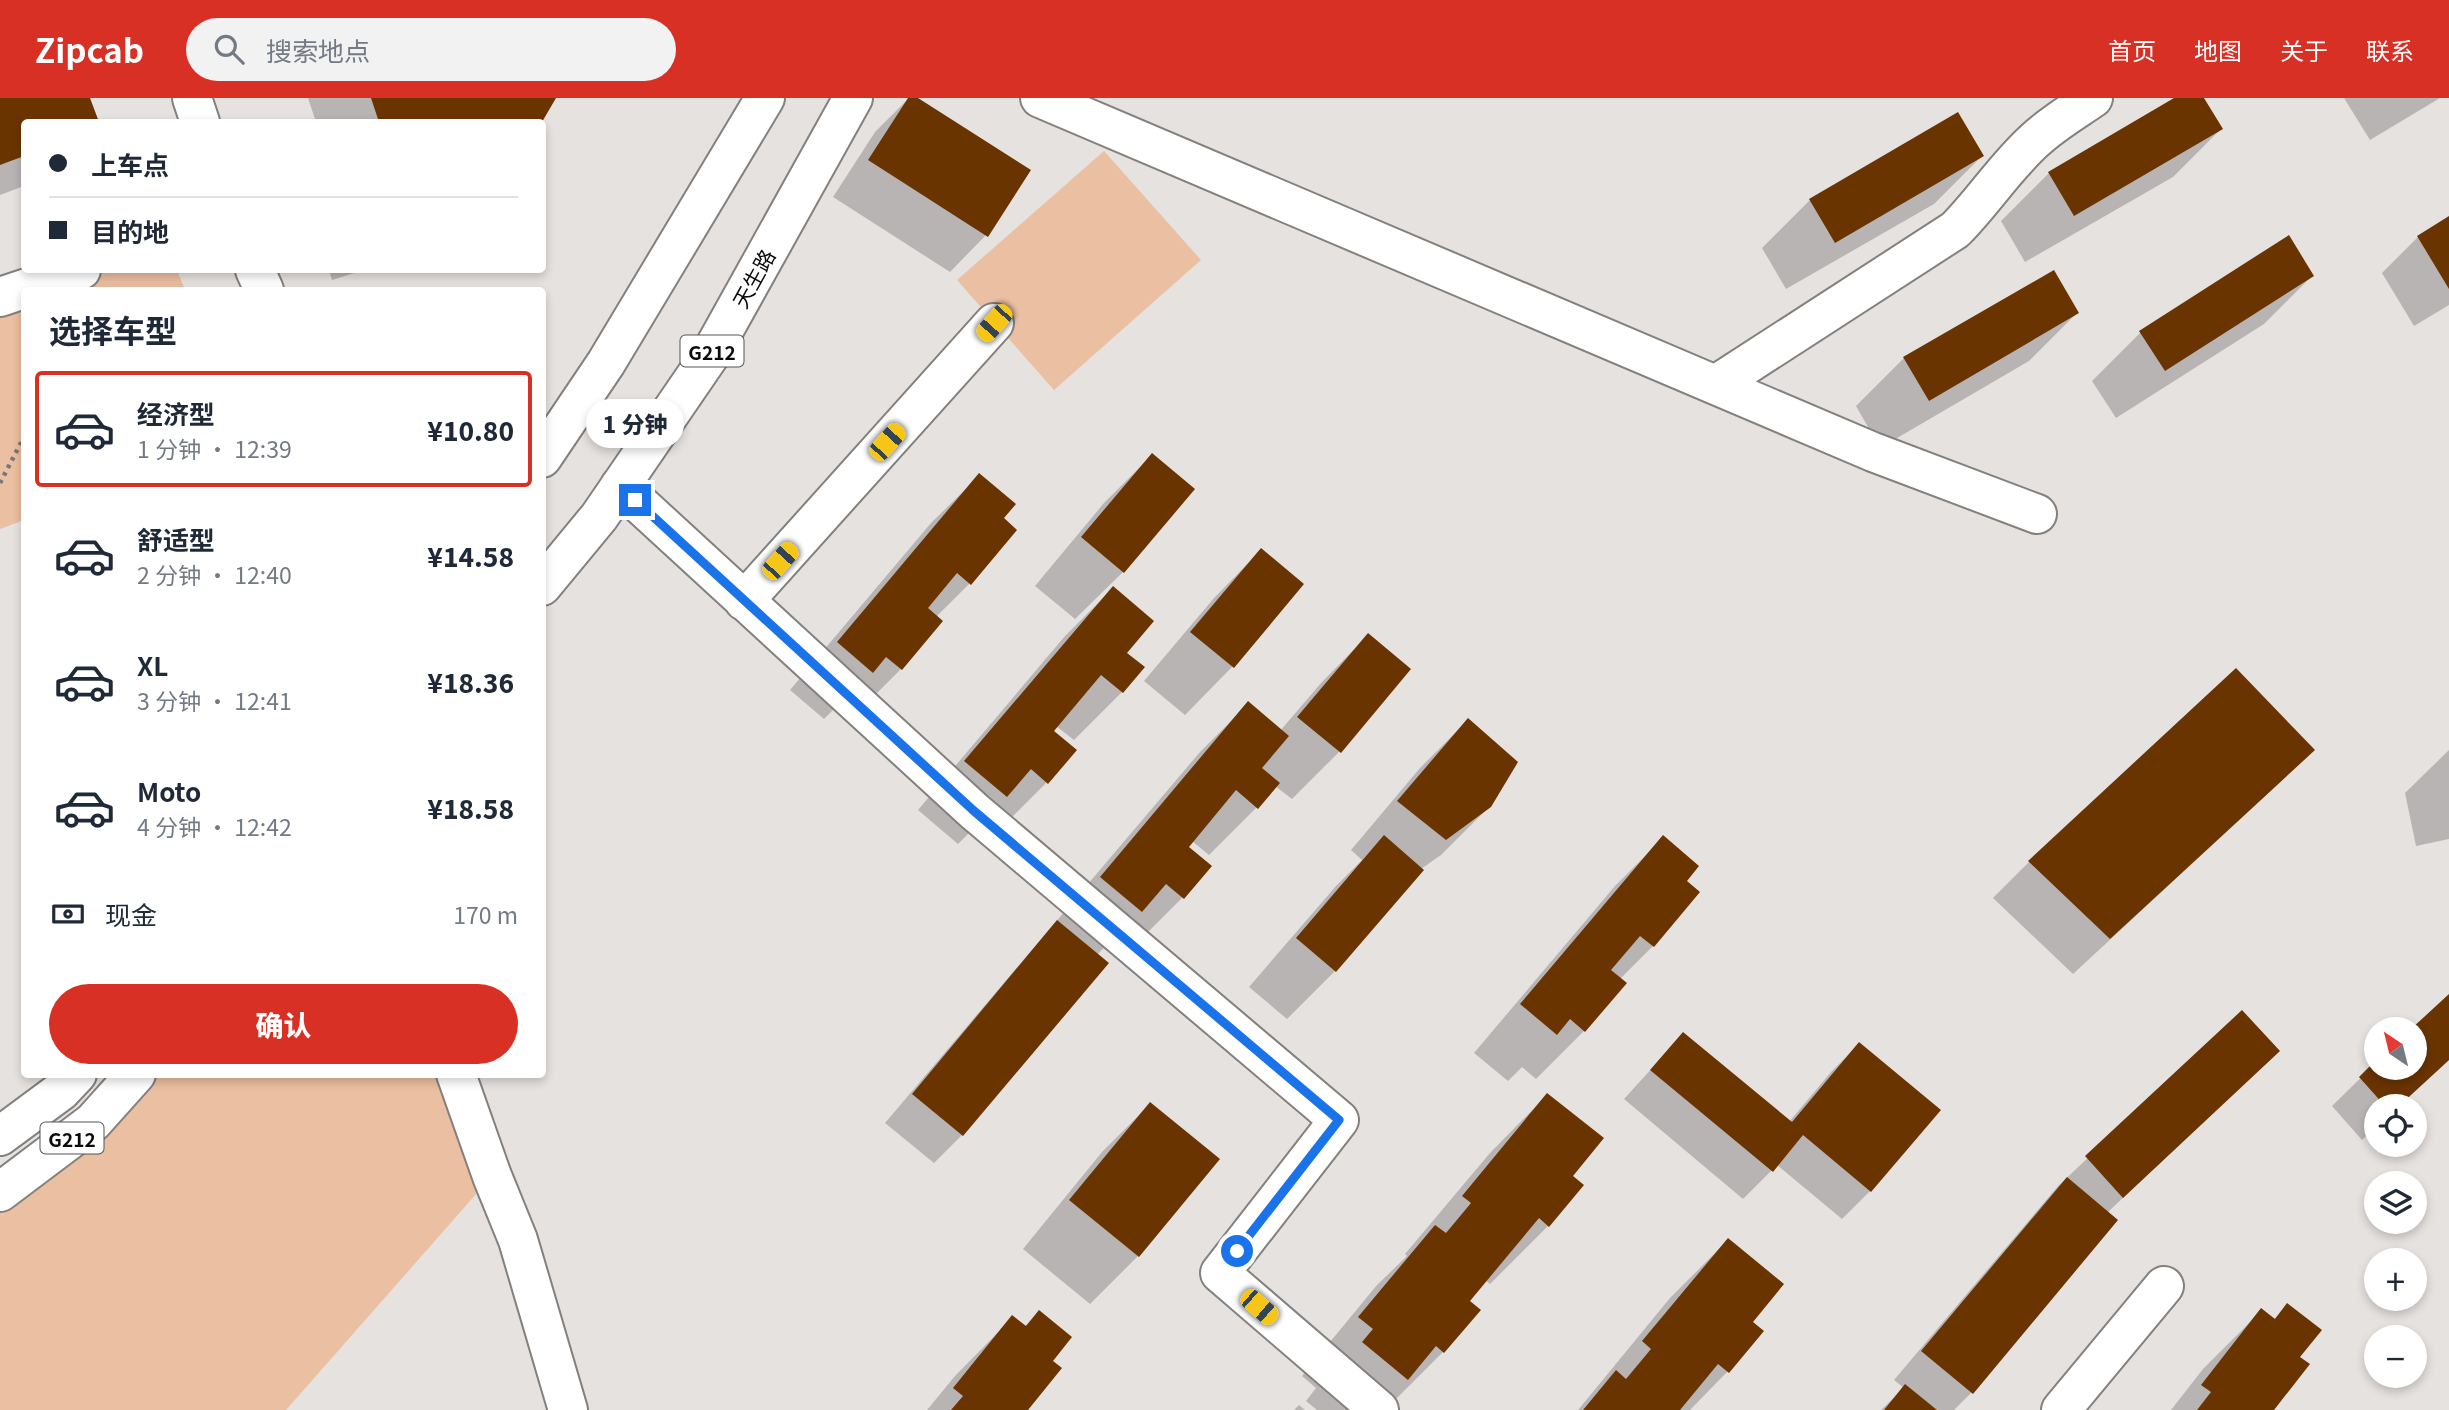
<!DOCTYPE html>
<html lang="zh">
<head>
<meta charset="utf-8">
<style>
  body { margin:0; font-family:Georgia,"Noto Sans SC",serif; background:#f2f2f3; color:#1f2937; height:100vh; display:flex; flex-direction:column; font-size:26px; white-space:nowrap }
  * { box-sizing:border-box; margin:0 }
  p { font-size:23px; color:#747a83 }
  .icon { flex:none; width:38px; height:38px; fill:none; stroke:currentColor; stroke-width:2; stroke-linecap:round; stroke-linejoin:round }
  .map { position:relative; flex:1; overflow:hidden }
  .side { position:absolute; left:21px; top:189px; width:525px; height:791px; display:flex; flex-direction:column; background:#fff; border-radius:7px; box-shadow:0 4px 10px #0003 }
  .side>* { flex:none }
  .banner { position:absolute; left:21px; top:21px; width:525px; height:154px; border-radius:7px; box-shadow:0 4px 10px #0003; display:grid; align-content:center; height:154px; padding:0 28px; background:#fff }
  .needle { width:46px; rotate:325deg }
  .controls { position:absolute; left:2364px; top:919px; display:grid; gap:14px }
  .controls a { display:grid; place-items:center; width:63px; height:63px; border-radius:50%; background:#fff; box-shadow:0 4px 10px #0003; font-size:35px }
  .end { position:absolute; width:32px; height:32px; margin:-16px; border:9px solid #1a73e8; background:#fff; box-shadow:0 0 0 4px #fff }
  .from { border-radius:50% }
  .bubble { position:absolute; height:49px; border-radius:24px; background:#fff; box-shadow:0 4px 10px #0003; font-size:23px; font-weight:800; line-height:49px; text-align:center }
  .car { position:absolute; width:21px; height:42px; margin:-21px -10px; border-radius:9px; box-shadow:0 0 5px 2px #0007; background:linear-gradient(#f5c518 24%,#345 0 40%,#f5c518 0 76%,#345 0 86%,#f5c518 0) }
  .banner b { display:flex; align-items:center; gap:24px; height:66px; font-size:26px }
  .banner b+b { border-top:2px solid #e0e1e3 }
  .banner i { width:18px; height:18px; background:#1f2937 }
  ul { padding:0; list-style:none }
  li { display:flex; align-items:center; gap:21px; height:116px; margin:0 14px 10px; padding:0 14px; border:4px solid transparent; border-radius:7px }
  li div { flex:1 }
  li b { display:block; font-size:26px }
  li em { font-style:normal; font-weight:800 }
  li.active { border-color:#d93025 }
  li>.icon { width:63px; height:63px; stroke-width:1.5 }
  h2 { padding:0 28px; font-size:32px; line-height:84px }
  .pay { display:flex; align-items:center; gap:18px; height:77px; padding:0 28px; font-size:26px }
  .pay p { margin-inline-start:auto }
  .primary-button { display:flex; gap:14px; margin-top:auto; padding:14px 28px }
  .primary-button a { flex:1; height:80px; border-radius:42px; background:#d93025; color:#fff; font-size:28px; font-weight:800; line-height:80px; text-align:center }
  header { display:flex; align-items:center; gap:42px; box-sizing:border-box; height:98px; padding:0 35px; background:#d93025; color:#fff }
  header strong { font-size:33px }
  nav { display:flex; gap:38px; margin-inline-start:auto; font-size:24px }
  .search { width:490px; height:63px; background:#f2f2f3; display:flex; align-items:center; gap:18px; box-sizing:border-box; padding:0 24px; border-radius:38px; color:#747a83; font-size:26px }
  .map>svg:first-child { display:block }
  .green { fill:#ebbfa1 }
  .shadow { fill:#0003 }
  .building { fill:#6a3400 }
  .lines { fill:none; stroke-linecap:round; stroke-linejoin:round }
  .minor-casing { stroke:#83807e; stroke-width:42 }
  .highway-casing { stroke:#83807e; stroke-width:42 }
  .path { stroke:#797675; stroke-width:4.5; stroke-dasharray:3.5 5; stroke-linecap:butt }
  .minor { stroke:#fff; stroke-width:38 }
  .highway { stroke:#fff; stroke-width:38 }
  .route { stroke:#1a73e8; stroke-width:9 }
  .labels { text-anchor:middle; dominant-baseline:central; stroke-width:7; stroke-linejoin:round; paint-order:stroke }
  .shield { fill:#fff; stroke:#555454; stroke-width:2 }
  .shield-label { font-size:19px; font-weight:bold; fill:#0c0b0a }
  .street-label { font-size:21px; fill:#0c0b0a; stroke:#fff }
</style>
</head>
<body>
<header>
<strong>Zipcab</strong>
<div class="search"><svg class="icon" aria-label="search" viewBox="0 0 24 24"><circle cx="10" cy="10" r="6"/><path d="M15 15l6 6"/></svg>搜索地点</div>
<nav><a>首页</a><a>地图</a><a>关于</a><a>联系</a></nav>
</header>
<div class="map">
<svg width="2449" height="1312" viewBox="0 0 2449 1312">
  <rect width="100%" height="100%" fill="#e6e2e0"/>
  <path class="green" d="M1104 53 1201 162 1054 292 957 182Z
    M80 172H177L185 192H24V422L0 431V198Z
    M136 977H456L492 1078 286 1312H0V1094Z"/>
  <path class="shadow" d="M0 0H88L97 24H24V88L0 97Z
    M308 0H554L540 24H316Z
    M909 0H914L986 137 950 174 833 99 875 34Z
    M2177 0H2202L2221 31 2173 79 2025 164 2001 123 2049 75Z
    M2344 0H2440L2370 42Z
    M1982 58 1934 106 1786 191 1762 150 1810 102Z
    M2449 120V207L2414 228 2382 175 2418 139Z
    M329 172H364L332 182Z
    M2312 178 2264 226 2116 320 2092 283 2140 235Z
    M2077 215 2029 263 1880 350 1856 308 1904 260Z
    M1152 357 1123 474 1075 521 1035 488 1104 405Z
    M979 378 1001 421 969 486 936 519 901 571 853 619 838 607 824 621 790 592 931 425Z
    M1261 452 1302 486 1232 569 1185 617 1144 583 1214 500Z
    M1113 490 1125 556 1142 570 1122 594 1074 642 1056 628 1052 633 1047 684 999 732 984 720 958 746 918 712 1065 538Z
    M1368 537 1339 654 1292 701 1275 688 1257 709 1209 757 1192 743 1186 749 1182 800 1135 847 1119 834 1097 857 1106 865 962 1037 934 1065 885 1025 1200 654 1248 606 1280 633 1321 585Z
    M1468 622 1490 708 1441 757 1421 771 1335 873 1287 921 1249 889 1336 788 1362 762 1351 752 1420 670Z
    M2312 652 2276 688 2073 876 1993 800 2029 764Z
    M2449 652V741L2416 748 2405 695Z
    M1663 740 1685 783 1653 848 1620 881 1624 885 1584 933 1536 981 1522 969 1508 983 1474 955 1615 788Z
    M2449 898V962L2399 1008H2376V1029L2362 1042 2332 1008 2376 965V970H2415V931H2413Z
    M2242 915 2278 953 2107 1115 1971 1295 1954 1312H1881L1904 1290 1894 1282 2058 1088Z
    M1683 936 1789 1024 1831 974 1859 946 1870 1093 1842 1121 1777 1067 1743 1101 1624 1001Z
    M1547 997 1571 1078 1582 1087 1548 1128 1490 1186 1485 1182 1468 1203 1478 1212 1443 1254 1385 1312H1317L1306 1303 1316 1290 1302 1278 1377 1187 1407 1158 1405 1156 1490 1055Z
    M1150 1006 1138 1158 1090 1206 1023 1151 1102 1054Z
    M1728 1142 1751 1224 1728 1273 1690 1312H1578L1670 1200Z
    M2287 1208 2298 1259 2271 1312H2171L2203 1271 2261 1213 2273 1222Z
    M1039 1215 1051 1263 1026 1312H927L955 1278 1012 1220 1024 1229Z
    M1299 1307 1305 1312H1294Z"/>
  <path class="building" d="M0 0H90L99 24H24V58L0 67Z
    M371 0H556L542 24H379Z
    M908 0H918L1031 72 988 139 868 62Z
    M2174 0H2204L2223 31 2074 118 2048 74Z
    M1958 14 1984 58 1835 145 1809 101Z
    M2449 118V191L2417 138Z
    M2289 137 2314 178 2165 273 2139 233Z
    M2054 172 2079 215 1929 303 1903 259Z
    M1152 355 1195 391 1124 475 1081 439Z
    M979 375 1016 406 1004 420 1017 432 971 487 957 475 928 510 943 523 902 572 886 559 873 575 837 544Z
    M1261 450 1304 486 1234 570 1190 534Z
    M1113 488 1154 523 1127 555 1145 569 1123 595 1101 577 1054 633 1077 652 1048 686 1031 671 1007 699 964 663Z
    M1368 535 1411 571 1341 655 1297 619Z
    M2236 570 2315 652 2110 841 2028 763Z
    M1248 603 1289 638 1262 670 1280 685 1258 711 1236 692 1189 749 1212 768 1184 801 1166 786 1142 814 1100 779Z
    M1468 620 1518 664 1491 709 1446 742 1397 703Z
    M1384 737 1424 772 1336 874 1296 840Z
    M1663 737 1699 768 1687 783 1700 794 1654 849 1640 838 1611 872 1627 885 1585 934 1570 921 1557 937 1520 906Z
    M1057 822 1109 865 963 1038 912 996Z
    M2449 896V962L2399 1008H2385L2359 979 2376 962V970H2415V931H2411Z
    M2242 912 2280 953 2123 1100 2085 1058Z
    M1683 934 1792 1024 1859 944 1941 1012 1871 1094 1803 1037 1773 1074 1650 972Z
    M1547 995 1604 1040 1573 1078 1584 1087 1549 1129 1539 1120 1470 1203 1481 1212 1444 1255 1436 1248 1408 1282 1362 1244 1373 1231 1358 1219 1435 1127 1446 1135 1471 1105 1462 1098Z
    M1150 1004 1220 1061 1139 1159 1069 1102Z
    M2067 1079 2118 1122 1973 1296 1921 1253Z
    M1728 1140 1784 1186 1753 1224 1764 1233 1729 1275 1718 1266 1680 1312H1583L1616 1272 1626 1281 1651 1251 1642 1243Z
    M2287 1205 2322 1232 2300 1259 2310 1266 2274 1312H2197L2211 1294 2201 1287 2261 1210 2275 1221Z
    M1039 1212 1072 1239 1053 1263 1062 1270 1028 1312H951L963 1298 953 1290 1012 1217 1026 1228Z
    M1905 1286 1937 1312H1884Z"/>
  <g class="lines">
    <g class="minor-casing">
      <path id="minor" d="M192 0 200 24
        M1040 0 1873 354 2037 416
        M255 172 264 192
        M0 199 81 172
        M1717 286 1955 132C1983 104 2005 69 2035 42 2052 26 2074 13 2093 0
        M620 388 974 713 1339 1022 1220 1175 1379 1312
        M744 503 994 225
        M456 976 492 1078 518 1142 568 1312
        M2061 1312 2164 1188"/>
    </g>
    <g class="highway-casing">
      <path id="highway" d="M542 360 606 265 765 0
        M542 488 599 419 710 257 853 0
        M0 1038 61 993 77 976
        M0 1094 93 1024 136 976"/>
    </g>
    <path class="path" d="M0 385 24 339"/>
    <use href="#minor" class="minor"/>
    <use href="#highway" class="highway"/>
  </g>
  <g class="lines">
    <path class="route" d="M635 402 974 713 1339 1022 1237 1153"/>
  </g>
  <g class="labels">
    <g class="shield">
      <rect x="680.5" y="237.5" width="63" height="31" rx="5"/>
      <rect x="40.5" y="1024.5" width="63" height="31" rx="5"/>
    </g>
    <g class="shield-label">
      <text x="712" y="253">G212</text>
      <text x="72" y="1040">G212</text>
    </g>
    <g class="street-label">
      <text transform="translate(753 180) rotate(-61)">天生路</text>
    </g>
  </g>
</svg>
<div class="controls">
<a><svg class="needle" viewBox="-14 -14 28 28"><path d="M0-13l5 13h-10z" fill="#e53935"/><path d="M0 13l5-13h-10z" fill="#747a83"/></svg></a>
<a><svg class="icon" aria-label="locate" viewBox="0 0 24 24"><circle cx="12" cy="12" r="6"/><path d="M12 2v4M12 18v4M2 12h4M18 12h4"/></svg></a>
<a><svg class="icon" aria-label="layers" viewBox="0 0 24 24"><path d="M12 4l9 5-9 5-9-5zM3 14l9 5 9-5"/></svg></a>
<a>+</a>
<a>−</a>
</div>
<i class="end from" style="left:1237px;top:1153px"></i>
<i class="end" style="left:635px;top:402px"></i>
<div class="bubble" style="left:586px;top:301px;width:98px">1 分钟</div>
<i class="car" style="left:994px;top:225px;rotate:222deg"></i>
<i class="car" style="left:887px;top:344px;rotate:42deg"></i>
<i class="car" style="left:780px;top:463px;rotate:42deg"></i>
<i class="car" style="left:1259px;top:1209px;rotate:131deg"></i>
<div class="banner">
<b><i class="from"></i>上车点</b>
<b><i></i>目的地</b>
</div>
<section class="side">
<h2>选择车型</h2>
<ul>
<li class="active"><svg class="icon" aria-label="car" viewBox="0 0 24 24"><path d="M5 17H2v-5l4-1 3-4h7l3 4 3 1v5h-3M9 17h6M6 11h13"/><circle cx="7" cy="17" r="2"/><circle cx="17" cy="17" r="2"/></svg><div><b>经济型</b><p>1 分钟 · 12:39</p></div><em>¥10.80</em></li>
<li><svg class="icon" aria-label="car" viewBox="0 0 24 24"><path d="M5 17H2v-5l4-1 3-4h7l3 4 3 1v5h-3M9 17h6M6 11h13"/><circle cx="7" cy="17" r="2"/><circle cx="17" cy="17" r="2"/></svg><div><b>舒适型</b><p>2 分钟 · 12:40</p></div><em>¥14.58</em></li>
<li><svg class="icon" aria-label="car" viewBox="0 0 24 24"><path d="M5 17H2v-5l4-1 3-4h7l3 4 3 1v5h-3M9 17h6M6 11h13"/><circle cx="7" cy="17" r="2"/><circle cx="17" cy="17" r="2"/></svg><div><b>XL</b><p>3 分钟 · 12:41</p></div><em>¥18.36</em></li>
<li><svg class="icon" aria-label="car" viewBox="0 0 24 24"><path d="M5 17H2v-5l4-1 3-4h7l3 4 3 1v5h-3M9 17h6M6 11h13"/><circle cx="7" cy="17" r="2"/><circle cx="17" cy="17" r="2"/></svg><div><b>Moto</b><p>4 分钟 · 12:42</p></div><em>¥18.58</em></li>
</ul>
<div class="pay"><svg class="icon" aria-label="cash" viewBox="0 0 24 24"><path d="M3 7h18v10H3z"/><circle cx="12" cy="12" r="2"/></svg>现金<p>170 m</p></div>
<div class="primary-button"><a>确认</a></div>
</section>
</div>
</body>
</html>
